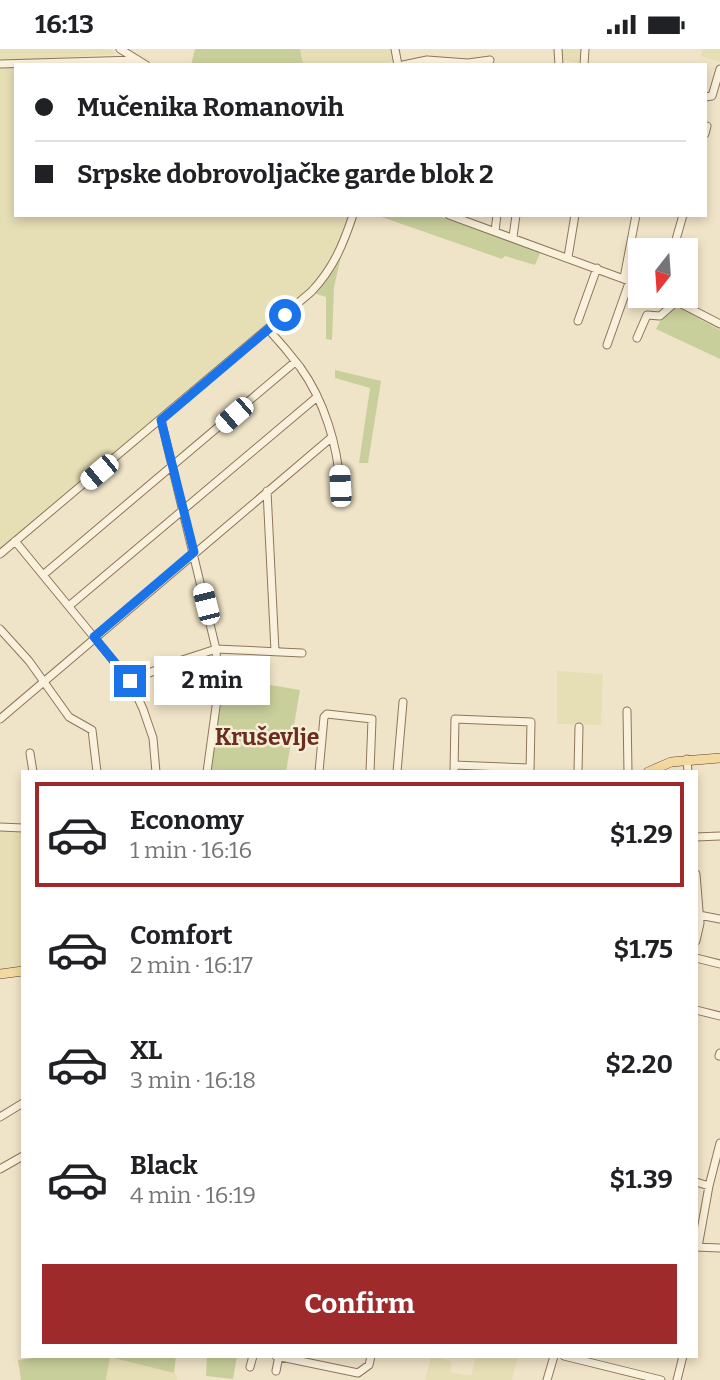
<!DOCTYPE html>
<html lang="en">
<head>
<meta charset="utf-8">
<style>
  body { margin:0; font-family:Bitter,serif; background:#f2f2f2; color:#202124; height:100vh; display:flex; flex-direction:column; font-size:26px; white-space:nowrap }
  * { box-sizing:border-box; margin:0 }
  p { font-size:23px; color:#757577 }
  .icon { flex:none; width:38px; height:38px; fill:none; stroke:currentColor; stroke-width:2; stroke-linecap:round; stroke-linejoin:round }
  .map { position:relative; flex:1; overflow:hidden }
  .sheet { position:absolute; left:21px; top:721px; width:677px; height:588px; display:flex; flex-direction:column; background:#fff; border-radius:0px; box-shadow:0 4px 10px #0003 }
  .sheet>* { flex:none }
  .top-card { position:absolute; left:14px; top:14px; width:693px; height:154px; border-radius:0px; box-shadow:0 4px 10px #0003; display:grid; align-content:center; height:154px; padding:0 21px; background:#fff }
  .needle { width:46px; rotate:197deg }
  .buttons { position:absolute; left:628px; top:189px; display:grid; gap:14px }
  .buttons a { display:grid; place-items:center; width:70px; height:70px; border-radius:0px; background:#fff; box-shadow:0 4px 10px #0003; font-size:35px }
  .end { position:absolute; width:32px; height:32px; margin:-16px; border:9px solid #1a73e8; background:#fff; box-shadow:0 0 0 4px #fff }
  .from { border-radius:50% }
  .bubble { position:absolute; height:49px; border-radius:0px; background:#fff; box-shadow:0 4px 10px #0003; font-size:23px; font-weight:700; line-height:49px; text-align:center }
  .car { position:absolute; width:21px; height:42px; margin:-21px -10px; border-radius:9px; box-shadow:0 0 5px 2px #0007; background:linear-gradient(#fff 24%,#345 0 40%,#fff 0 76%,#345 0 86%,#fff 0) }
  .top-card b { display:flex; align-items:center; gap:24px; height:66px; font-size:26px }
  .top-card b+b { border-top:2px solid #e0e0e0 }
  .top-card i { width:18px; height:18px; background:#202124 }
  ul { padding:12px 0 0; list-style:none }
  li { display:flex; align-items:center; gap:21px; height:105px; margin:0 14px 10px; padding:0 7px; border:4px solid transparent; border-radius:0px }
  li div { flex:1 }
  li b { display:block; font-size:26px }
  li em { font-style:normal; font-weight:700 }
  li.current { border-color:#9e2a2b }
  li>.icon { width:63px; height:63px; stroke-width:1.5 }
  .button { display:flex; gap:14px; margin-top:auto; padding:14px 21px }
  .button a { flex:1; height:80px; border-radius:0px; background:#9e2a2b; color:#fff; font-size:28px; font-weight:700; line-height:80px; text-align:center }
  .status { display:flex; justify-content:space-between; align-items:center; height:49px; padding:0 35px; background:#fff; direction:ltr }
  .status svg { height:19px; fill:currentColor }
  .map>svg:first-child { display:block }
  .farmland { fill:#e6deb5 }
  .green { fill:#c9cf9b }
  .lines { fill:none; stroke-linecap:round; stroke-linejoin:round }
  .minor-casing { stroke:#8d765c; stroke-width:9 }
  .major-casing { stroke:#5b4430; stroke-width:10 }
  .minor { stroke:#faf1dc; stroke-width:7 }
  .major { stroke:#f3d9a0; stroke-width:9 }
  .route { stroke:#1a73e8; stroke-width:9 }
  .labels { text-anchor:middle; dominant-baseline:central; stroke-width:5; stroke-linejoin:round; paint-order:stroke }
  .quarter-label { font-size:23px; font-weight:bold; fill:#6b2e1e; stroke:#f7eed8 }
</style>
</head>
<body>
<div class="status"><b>16:13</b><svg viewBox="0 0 49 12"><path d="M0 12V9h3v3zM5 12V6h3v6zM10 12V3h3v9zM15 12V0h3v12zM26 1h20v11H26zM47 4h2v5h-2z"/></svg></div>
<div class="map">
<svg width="720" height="1331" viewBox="0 0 720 1331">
  <rect width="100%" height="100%" fill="#f0e4c8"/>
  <path class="farmland" d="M0 0H111L116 5 0 12Z
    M300 0H391L393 13 373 16H303Z
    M561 0H583L581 15 561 10Z
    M696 0H720V13L701 7 702 1Z
    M16 17V166H349L331 212 309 239 0 500V18Z
    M557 622 603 625 601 676 557 675Z
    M0 781 23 782V919L0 921Z
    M476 1307H518L512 1331H425L431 1308 451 1312 450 1323 471 1327Z
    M110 1308 176 1324 177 1331H106Z"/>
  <path class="green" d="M195 0H300L303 16H191Z
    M376 166H435L541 202 535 216 505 207 502 210Z
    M341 208 334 238 332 291 326 290V248L314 244 329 227Z
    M670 254 720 281V310L656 280Z
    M335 321 381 332 368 414H359L370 339 335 329Z
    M223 628 300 641 286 723H207Z
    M52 1307H176L174 1324 110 1308 106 1331H21L18 1311Z
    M207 1307H237L233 1330 206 1327Z"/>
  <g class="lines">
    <g class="minor-casing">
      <path id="minor" d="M120 0 146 16
        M395 0 398 16
        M558 0 559 16
        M0 15 137 11
        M403 16 427 11 468 14 490 11
        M584 16 585 0
        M705 48 712 47 720 20
        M705 85 707 77
        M449 166 640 236
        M495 182 497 166
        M513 188 516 166
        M673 201 683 166
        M568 208 575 166
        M624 229 636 166
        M666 247 720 275
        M578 272 597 219
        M268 280C279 292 290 305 300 318 324 351 338 397 340 437
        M637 289 647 266 660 267 677 252
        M607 296 630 231
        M161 371 216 600 218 643 207 723
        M267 442 275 602
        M15 492 130 632 143 660 153 689 156 723
        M0 505 311 243C333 220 343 196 353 166
        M43 526 295 313
        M69 557 317 348
        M0 580 29 612 69 668 92 681 97 723
        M130 632 173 614 216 600 302 604
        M627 662 628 723
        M0 670 332 388
        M30 704 33 723
        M687 710 688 723
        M454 716 530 719
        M319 723 324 668 327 665 372 670 370 723
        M397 723 403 653
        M454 723 455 670 531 673 530 723
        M578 723 579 678
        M0 778 23 779
        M696 788 720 787
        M696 825 700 874 696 892
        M699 866 720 870
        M696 909 720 915
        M696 961 720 967
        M719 1007 720 1004
        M0 1068 23 1054
        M0 1120 23 1107
        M696 1133 709 1137
        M696 1198 720 1199
        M698 1198 709 1137 720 1094
        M276 1307 358 1324 369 1316 371 1307
        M564 1307 661 1331
        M250 1318 253 1307
        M276 1322 279 1307
        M547 1331 554 1307
        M677 1331 683 1307"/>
    </g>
    <g class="major-casing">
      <path id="major" d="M648 723 671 713 720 709
        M0 925 23 922"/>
    </g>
    <use href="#minor" class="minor"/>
    <use href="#major" class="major"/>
  </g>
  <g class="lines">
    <path class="route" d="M130 632 94 588 194 503 161 371 285 266"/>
  </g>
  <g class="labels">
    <g class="quarter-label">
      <text x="267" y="688">Kruševlje</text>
    </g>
  </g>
</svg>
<div class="buttons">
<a><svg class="needle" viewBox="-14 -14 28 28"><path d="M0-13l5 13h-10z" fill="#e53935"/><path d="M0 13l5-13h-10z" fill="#757577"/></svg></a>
</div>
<i class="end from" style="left:285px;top:266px"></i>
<i class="end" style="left:130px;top:632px"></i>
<div class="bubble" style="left:154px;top:607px;width:116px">2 min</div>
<i class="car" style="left:234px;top:366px;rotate:229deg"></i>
<i class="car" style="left:99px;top:423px;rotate:230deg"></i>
<i class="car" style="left:340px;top:437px;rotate:357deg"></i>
<i class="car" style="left:206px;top:555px;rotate:346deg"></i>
<div class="top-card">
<b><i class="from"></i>Mučenika Romanovih</b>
<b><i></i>Srpske dobrovoljačke garde blok 2</b>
</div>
<section class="sheet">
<ul>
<li class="current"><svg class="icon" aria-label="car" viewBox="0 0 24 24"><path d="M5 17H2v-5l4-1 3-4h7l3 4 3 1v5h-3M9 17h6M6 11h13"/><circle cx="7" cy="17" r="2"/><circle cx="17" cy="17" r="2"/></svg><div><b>Economy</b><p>1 min · 16:16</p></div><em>$1.29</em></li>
<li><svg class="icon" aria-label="car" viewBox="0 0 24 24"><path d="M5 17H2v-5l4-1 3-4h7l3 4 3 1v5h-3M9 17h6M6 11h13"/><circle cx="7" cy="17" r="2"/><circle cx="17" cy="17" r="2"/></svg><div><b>Comfort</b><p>2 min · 16:17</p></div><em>$1.75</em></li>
<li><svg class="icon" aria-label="car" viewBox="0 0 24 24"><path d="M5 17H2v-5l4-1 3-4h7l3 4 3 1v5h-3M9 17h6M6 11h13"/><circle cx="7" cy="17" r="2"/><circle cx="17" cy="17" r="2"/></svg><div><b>XL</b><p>3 min · 16:18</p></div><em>$2.20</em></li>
<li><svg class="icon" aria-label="car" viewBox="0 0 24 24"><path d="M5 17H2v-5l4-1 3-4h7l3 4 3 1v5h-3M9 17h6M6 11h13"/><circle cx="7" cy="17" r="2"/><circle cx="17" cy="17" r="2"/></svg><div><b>Black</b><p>4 min · 16:19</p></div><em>$1.39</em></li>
</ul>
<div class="button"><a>Confirm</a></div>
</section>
</div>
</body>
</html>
